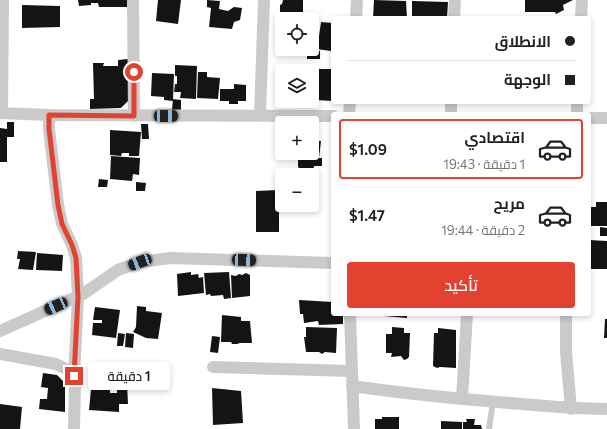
<!DOCTYPE html>
<html lang="ar">
<head>
<meta charset="utf-8">
<style>
  body { margin:0; font-family:Commissioner,Cairo,sans-serif; background:#f6f6f6; color:#202124; direction:rtl; height:100vh; display:flex; flex-direction:column; font-size:15px; white-space:nowrap }
  * { box-sizing:border-box; margin:0 }
  p { font-size:13px; color:#757577 }
  .icon { flex:none; width:22px; height:22px; fill:none; stroke:currentColor; stroke-width:2; stroke-linecap:round; stroke-linejoin:round }
  .map { position:relative; flex:1; overflow:hidden; direction:ltr }
  .drawer { position:absolute; left:331px; top:112px; width:260px; height:204px; display:flex; flex-direction:column; background:#fff; border-radius:4px; box-shadow:0 2px 6px #0003; direction:rtl }
  .drawer>* { flex:none }
  .hud { position:absolute; left:331px; top:16px; width:260px; height:88px; border-radius:4px; box-shadow:0 2px 6px #0003; direction:rtl; display:grid; align-content:center; height:88px; padding:0 16px; background:#fff }
  .controls { position:absolute; left:275px; top:12px; display:grid; gap:8px }
  .controls a { display:grid; place-items:center; width:44px; height:44px; border-radius:4px; background:#fff; box-shadow:0 2px 6px #0003; font-size:20px }
  .end { position:absolute; width:18px; height:18px; margin:-9px; border:5px solid #e34231; background:#fff; box-shadow:0 0 0 2px #fff }
  .from { border-radius:50% }
  .bubble { position:absolute; height:28px; border-radius:4px; background:#fff; box-shadow:0 2px 6px #0003; font-size:13px; font-weight:600; line-height:28px; text-align:center; direction:rtl }
  .car { position:absolute; width:12px; height:24px; margin:-12px -6px; border-radius:5px; box-shadow:0 0 3px 1px #0007; background:linear-gradient(#222 24%,#8ab4d8 0 40%,#222 0 76%,#8ab4d8 0 86%,#222 0) }
  .hud b { display:flex; align-items:center; gap:14px; height:38px; font-size:15px }
  .hud b+b { border-top:1px solid #e0e0e0 }
  .hud i { width:10px; height:10px; background:#202124 }
  ul { padding:7px 0 0; list-style:none }
  li { display:flex; align-items:center; gap:12px; height:60px; margin:0 8px 6px; padding:0 8px; border:2px solid transparent; border-radius:4px }
  li div { flex:1 }
  li b { display:block; font-size:15px }
  li em { font-style:normal; font-weight:600 }
  li.on { border-color:#e34231 }
  li>.icon { width:36px; height:36px; stroke-width:1.5 }
  .primary-button { display:flex; gap:8px; margin-top:auto; padding:8px 16px }
  .primary-button a { flex:1; height:46px; border-radius:4px; background:#e34231; color:#fff; font-size:16px; font-weight:600; line-height:46px; text-align:center }
  .map>svg:first-child { display:block }
  .building { fill:#141414 }
  .lines { fill:none; stroke-linecap:round; stroke-linejoin:round }
  .service { stroke:#cacaca; stroke-width:6 }
  .minor { stroke:#cacaca; stroke-width:12 }
  .route { stroke:#e34231; stroke-width:5 }
</style>
</head>
<body>
<div class="map">
<svg width="607" height="429" viewBox="0 0 607 429">
  <rect width="100%" height="100%" fill="#fff"/>
  <path class="building" d="M78 0H127V7H99L98 3H91V5L79 6Z
    M158 0H181L178 24 156 21Z
    M207 0 220 1 219 9 228 11 234 7 242 8 240 20 234 22 232 29 209 27 211 8 207 7Z
    M283 0H303V13H280V5L282 4Z
    M374 0 406 1 407 18H373Z
    M525 0H573L563 5 564 10 556 14 555 12H525Z
    M412 1 448 2 447 18H412Z
    M22 5 60 6V27L22 28Z
    M279 21H282V50H279Z
    M321 22 333 23V49L331 51 316 49V36H319Z
    M307 50 320 51V59H307Z
    M128 59 129 100 121 108 90 109V99H94L93 63H104L103 66H118V60Z
    M175 65 197 66 196 99 180 98 181 92H174L175 84H177V76H175Z
    M277 66H297L296 71H282V100H275Z
    M302 67 316 68 315 97H312V71H302Z
    M317 69H333V101L315 100Z
    M198 72H207V77L220 78 218 99 197 98Z
    M152 73 174 74 173 101 164 100V97L151 96Z
    M234 84 246 85V101H238V104H229V101H220V89H234Z
    M173 99 181 100V110H172Z
    M7 122H14V137H7V162H0V128L7 129Z
    M141 124H148L149 139H142Z
    M110 130 141 132 139 156H129V153H122L121 156 110 155Z
    M312 141H321L319 158H322V166H314L313 172H300L298 166V153H312Z
    M111 156 140 158 139 175 133 174 132 181 110 179Z
    M99 179 108 180 107 187H98Z
    M136 182 146 183 145 191H136Z
    M279 190V232H256V191Z
    M596 202H607V226H589V207H596Z
    M600 227 607 228V236H600Z
    M589 240 607 241V269H589Z
    M18 251 36 252 33 270 18 269 20 259H17Z
    M37 253 63 255 62 271 36 270Z
    M191 272V275L198 274 199 278 203 277 204 293 178 296 177 274Z
    M229 272 231 298 224 299 223 295 211 296 210 294 206 295 204 273Z
    M246 273 250 275V296L232 298 231 275 236 276 239 274 242 275Z
    M299 300 333 302V314H343V324L319 325 318 321 304 323 303 314H300Z
    M137 306 146 307V311L162 313 158 339 146 338 133 332 136 327Z
    M95 307 120 310 116 338 92 335 93 323H102V320H93Z
    M384 314H407V318L384 316Z
    M222 315 241 317V321H250L252 343H240L237 344H232L231 342H221Z
    M605 319H607V338H604Z
    M306 327 337 328 336 353 325 352 322 354 319 352H306L304 337H306Z
    M392 327 404 328V333H410L409 357 407 359 404 360 401 356 391 357 392 353H386V334H392Z
    M438 328 456 330V368L440 367 437 368 433 366 434 333H438Z
    M118 333 125 334 123 346H117Z
    M126 333 134 334 133 348 125 347Z
    M212 336 220 337 218 353 210 352Z
    M43 373 57 375 63 381 65 387V412L39 409 40 399H47L48 388 41 387Z
    M117 382 127 383 128 404H119V412L89 410 91 389 110 390V393H117Z
    M212 388 241 391 243 423 213 425Z
    M0 404 22 407 20 429H0Z
    M382 417H399V429H375V419H382Z
    M466 419H475L474 425H481L482 429H463V422H467Z
    M441 421 462 422V429H441Z"/>
  <g class="lines">
    <path class="service" d="M489 429 493 402"/>
    <path class="minor" d="M133 0 134 116
      M356 18 357 0
      M454 18 455 0
      M581 18 582 0
      M0 113 49 115 333 116
      M2 113 3 0
      M349 114 350 102
      M451 114V102
      M577 114V102
      M49 115V129L58 205 62 224 72 245 76 258 78 297 74 376
      M260 115 264 0
      M589 118H607
      M350 314 354 429
      M566 314V352L571 409
      M0 331 83 294 118 270 140 262 170 258 333 263
      M0 354 56 364 66 369 74 376 75 386 74 429
      M213 367 352 371
      M352 386C401 393 449 398 498 402 534 405 570 409 607 409
      M462 399 467 314"/>
  </g>
  <g class="lines">
    <path class="route" d="M74 376 78 297 76 258 72 245 62 224 58 205 49 129V115L134 116V72"/>
  </g>
</svg>
<div class="controls">
<a><svg class="icon" aria-label="locate" viewBox="0 0 24 24"><circle cx="12" cy="12" r="6"/><path d="M12 2v4M12 18v4M2 12h4M18 12h4"/></svg></a>
<a><svg class="icon" aria-label="layers" viewBox="0 0 24 24"><path d="M12 4l9 5-9 5-9-5zM3 14l9 5 9-5"/></svg></a>
<a>+</a>
<a>−</a>
</div>
<i class="end from" style="left:134px;top:72px"></i>
<i class="end" style="left:74px;top:376px"></i>
<div class="bubble" style="left:88px;top:362px;width:82px">1 دقيقة</div>
<i class="car" style="left:166px;top:116px;rotate:90deg"></i>
<i class="car" style="left:244px;top:260px;rotate:92deg"></i>
<i class="car" style="left:140px;top:262px;rotate:249deg"></i>
<i class="car" style="left:56px;top:306px;rotate:246deg"></i>
<div class="hud">
<b><i class="from"></i>الانطلاق</b>
<b><i></i>الوجهة</b>
</div>
<section class="drawer">
<ul>
<li class="on"><svg class="icon" aria-label="car" viewBox="0 0 24 24"><path d="M5 17H2v-5l4-1 3-4h7l3 4 3 1v5h-3M9 17h6M6 11h13"/><circle cx="7" cy="17" r="2"/><circle cx="17" cy="17" r="2"/></svg><div><b>اقتصادي</b><p>1 دقيقة · 19:43</p></div><em>$1.09</em></li>
<li><svg class="icon" aria-label="car" viewBox="0 0 24 24"><path d="M5 17H2v-5l4-1 3-4h7l3 4 3 1v5h-3M9 17h6M6 11h13"/><circle cx="7" cy="17" r="2"/><circle cx="17" cy="17" r="2"/></svg><div><b>مريح</b><p>2 دقيقة · 19:44</p></div><em>$1.47</em></li>
</ul>
<div class="primary-button"><a>تأكيد</a></div>
</section>
</div>
</body>
</html>
